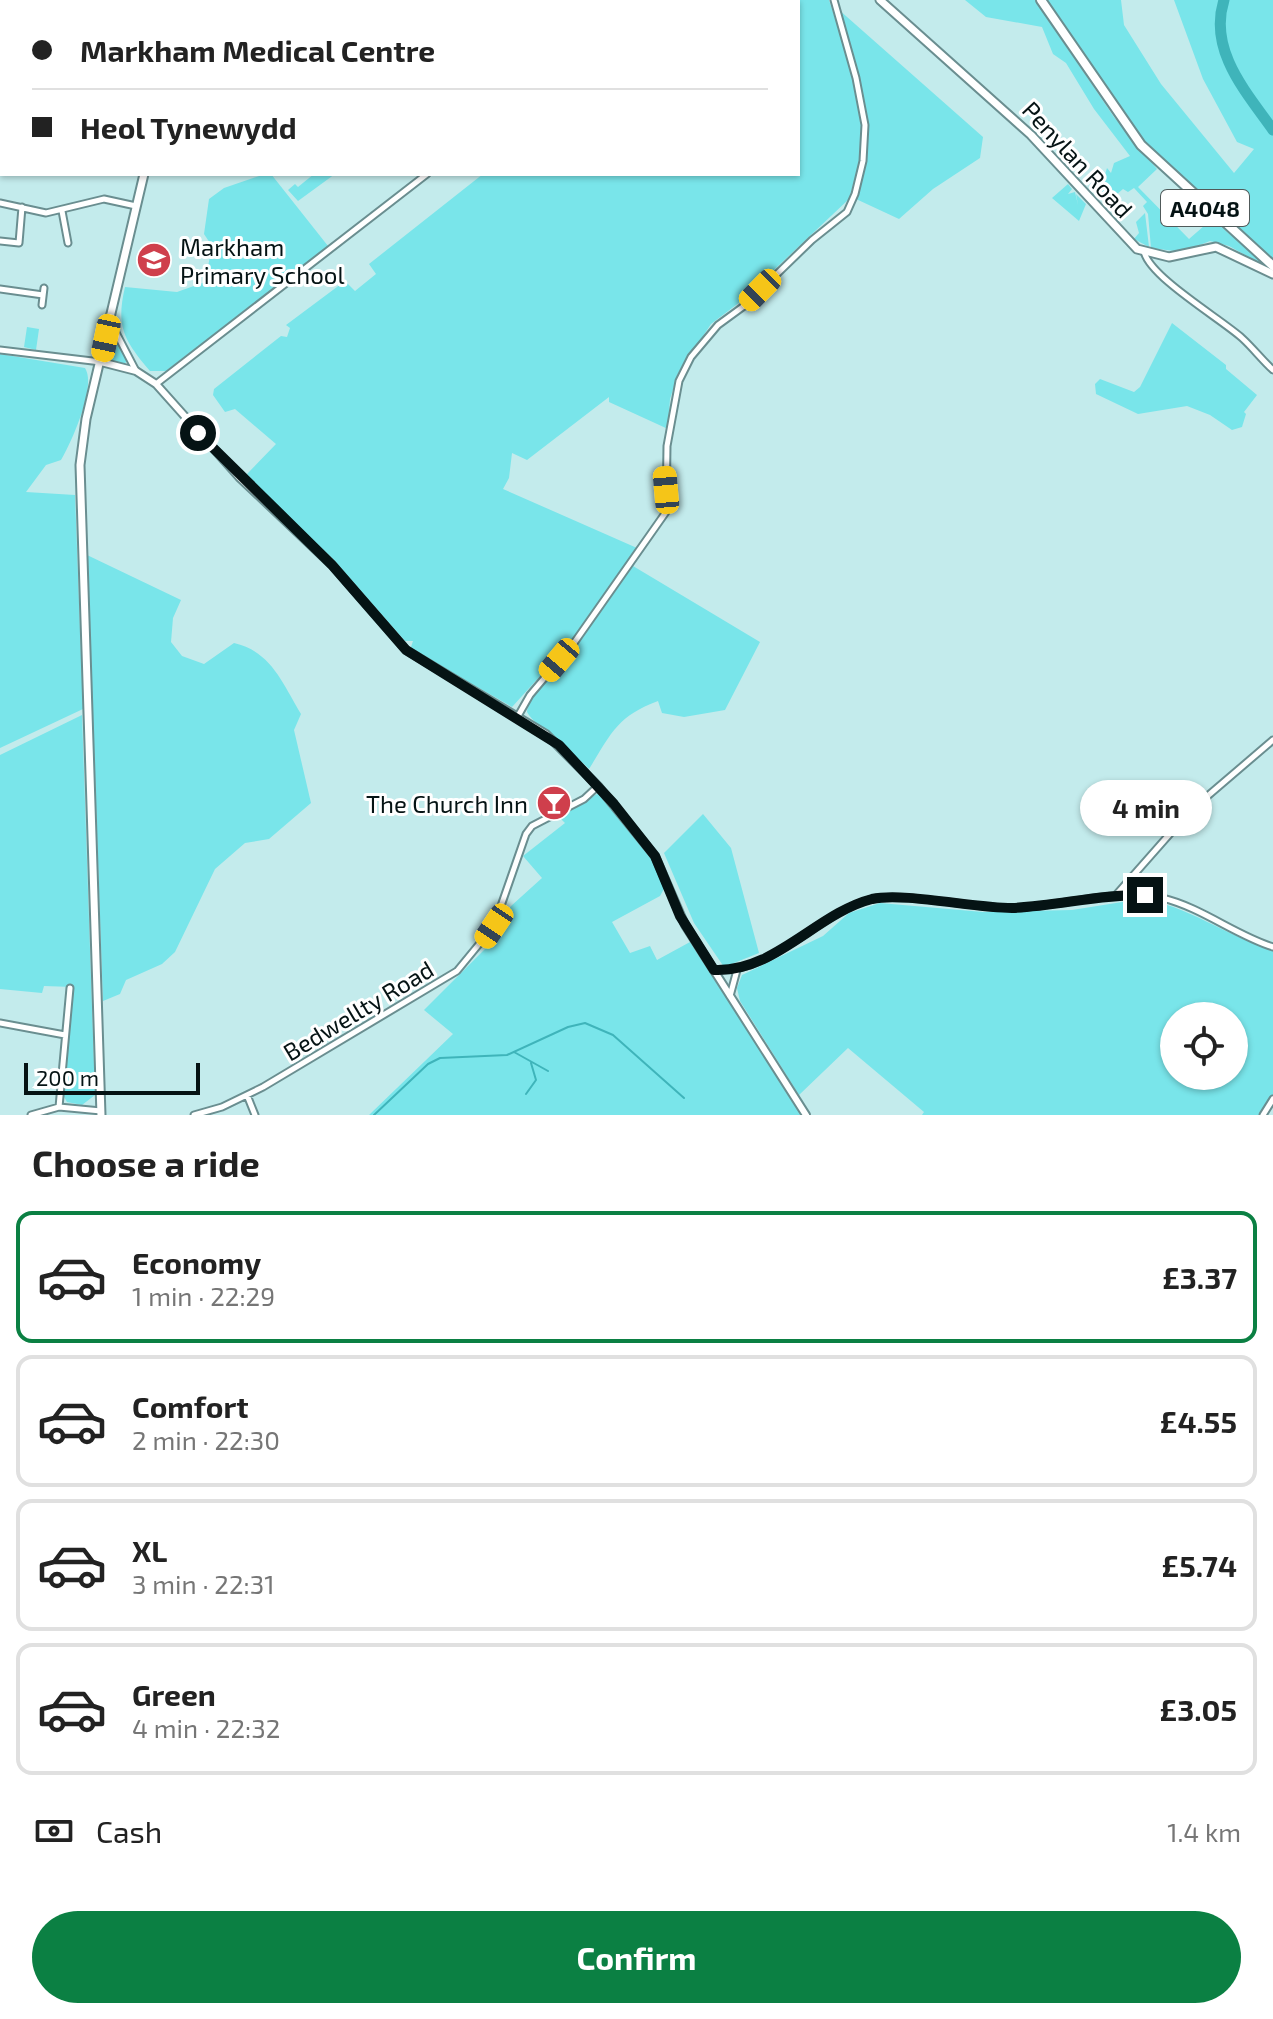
<!DOCTYPE html>
<html lang="en">
<head>
<meta charset="utf-8">
<style>
  body { margin:0; font-family:"Exo 2",sans-serif; background:#f2f2f2; color:#222; height:100vh; display:flex; flex-direction:column; font-size:30px; white-space:nowrap }
  * { box-sizing:border-box; margin:0 }
  p { font-size:26px; color:#767676 }
  .icon { flex:none; width:44px; height:44px; fill:none; stroke:currentColor; stroke-width:2; stroke-linecap:round; stroke-linejoin:round }
  .map { position:relative; height:1115px; overflow:hidden }
  .drawer { display:flex; flex-direction:column; background:#fff; flex:1 }
  .drawer>* { flex:none }
  .top-card { position:absolute; left:0px; top:0px; width:800px; height:176px; box-shadow:0 2px 6px #0004; display:grid; align-content:center; height:176px; padding:0 32px; background:#fff }
  .tools { position:absolute; left:1160px; top:1002px; display:grid; gap:16px }
  .tools a { display:grid; place-items:center; width:88px; height:88px; border-radius:50%; background:#fff; box-shadow:0 2px 6px #0004; font-size:40px }
  .scale { position:absolute; left:24px; bottom:20px; width:176px; box-sizing:border-box; padding-left:8px; border:4px solid #051314; border-top:0; font-size:22px; line-height:28px; white-space:nowrap; color:#051314; -webkit-text-stroke:6px #fff; paint-order:stroke }
  .end { position:absolute; width:36px; height:36px; margin:-18px; border:10px solid #051314; background:#fff; box-shadow:0 0 0 4px #fff }
  .from { border-radius:50% }
  .bubble { position:absolute; height:56px; border-radius:28px; background:#fff; box-shadow:0 2px 6px #0004; font-size:26px; font-weight:700; line-height:56px; text-align:center }
  .car { position:absolute; width:24px; height:48px; margin:-24px -12px; border-radius:10px; box-shadow:0 0 6px 2px #0007; background:linear-gradient(#f5c518 24%,#345 0 40%,#f5c518 0 76%,#345 0 86%,#f5c518 0) }
  .top-card b { display:flex; align-items:center; gap:28px; height:76px; font-size:30px }
  .top-card b+b { border-top:2px solid #e0e0e0 }
  .top-card i { width:20px; height:20px; background:#222 }
  ul { padding:0; list-style:none }
  li { display:flex; align-items:center; gap:24px; height:132px; margin:0 16px 12px; padding:0 16px; border:4px solid #e0e0e0; border-radius:16px }
  li div { flex:1 }
  li b { display:block; font-size:30px }
  li em { font-style:normal; font-weight:700 }
  li.current { border-color:#0b8043 }
  li>.icon { width:72px; height:72px; stroke-width:1.5 }
  h2 { padding:0 32px; font-size:36px; line-height:96px }
  .pay { display:flex; align-items:center; gap:20px; height:88px; padding:0 32px; font-size:30px }
  .pay p { margin-inline-start:auto }
  .primary-button { display:flex; gap:16px; margin-top:auto; padding:16px 32px }
  .primary-button a { flex:1; height:92px; border-radius:48px; background:#0b8043; color:#fff; font-size:32px; font-weight:700; line-height:92px; text-align:center }
  .map>svg:first-child { display:block }
  .green { fill:#79e5ea; fill-rule:evenodd }
  .lines { fill:none; stroke-linecap:round; stroke-linejoin:round }
  .stream { stroke:#3fb4ba; stroke-width:2 }
  .river { stroke:#3fb4ba; stroke-width:11 }
  .minor-casing { stroke:#6a8e90; stroke-width:9 }
  .tertiary-casing { stroke:#6a8e90; stroke-width:10 }
  .secondary-casing { stroke:#6a8e90; stroke-width:11 }
  .primary-casing { stroke:#6a8e90; stroke-width:12 }
  .minor { stroke:#fff; stroke-width:5 }
  .tertiary { stroke:#fff; stroke-width:6 }
  .secondary { stroke:#fff; stroke-width:7 }
  .primary { stroke:#fff; stroke-width:8 }
  .route { stroke:#051314; stroke-width:10 }
  .labels { text-anchor:middle; dominant-baseline:central; stroke-width:6; stroke-linejoin:round; paint-order:stroke }
  .shield { fill:#fff; stroke:#505a5a; stroke-width:2 }
  .shield-label { font-size:22px; font-weight:bold; fill:#051314 }
  .street-label { font-size:24px; fill:#051314; stroke:#fff }
  .poi-label { font-size:24px; fill:#051314; stroke:#fff; text-anchor:start }
</style>
</head>
<body>
<div class="map">
<svg width="1273" height="1115" viewBox="0 0 1273 1115">
  <rect width="100%" height="100%" fill="#c3ebec"/>
  <path class="green" d="M0 0H312L2 2V35Z
    M472 0H829L850 64 863 125 860 160 849 199 740 302 711 324 678 374 670 399 668 429 609 402V397L527 460 512 453 509 478 503 489 637 548 572 641 512 707 418 653 411 647 413 641H405L332 558 289 519 247 474 276 444 235 409 225 412 213 395 214 389 281 336 287 337 290 328 286 325 345 281 355 291 376 274 369 264 483 174H798V2H470Z
    M965 0H1035L1114 117 1157 169 1138 187 1189 239 1212 219 1270 269 1229 246 1210 241 1182 252 1151 248 1148 214 1143 206 1147 202 1134 188 1128 192 1123 189 1116 195 1113 193 1103 203 1102 184 1107 168 1111 173 1114 163 1130 156 1094 109 1066 63 1053 54 1042 27 986 17Z
    M1046 0H1121L1124 25 1161 84 1234 173 1254 149 1237 142 1203 79 1174 0H1273V260L1139 138Z
    M838 9 983 137 980 158 933 189 899 219 856 199C878 127 859 78 838 9Z
    M265 174H271L328 246 166 371H150C123 339 116 326 125 287L177 292 205 282 212 246 204 234 209 199 224 188Z
    M314 174H335L298 201 288 190 295 184 298 187Z
    M1068 184 1072 189 1068 194 1075 192 1078 205 1076 194 1086 204 1079 221 1052 198Z
    M1145 213 1149 247 1134 239 1139 233 1136 222Z
    M1172 323 1226 365V369L1257 395 1244 412 1246 414 1242 427 1232 430 1210 415 1187 406 1138 414 1096 394 1095 384 1100 379 1134 392 1140 387Z
    M27 327 39 329 36 350 24 347Z
    M112 337 128 359 124 365 109 361 106 356Z
    M0 354 85 368C97 386 71 443 61 460L46 465 26 492 75 495 83 709 0 748Z
    M87 555 181 600 173 618 171 642 182 656 204 664 234 643C271 651 283 684 301 714L294 730 311 803 269 839 245 843 215 869 175 952 162 964 126 980 120 994 103 1001Z
    M633 566 760 642 725 710 684 717 662 713 658 701C617 716 611 734 589 769 573 752 537 729 527 712L528 703 578 644Z
    M82 715 95 1095 82 1105 67 1102 63 1095 73 987 44 986 42 993 0 989V755Z
    M599 793 656 863 665 887 660 896 612 922 630 953 650 946 657 960 690 942 802 1115H369L453 1034 424 1010 488 946 511 906 542 878 523 856 565 823 558 816Z
    M703 814 731 848 759 953 724 967 694 923 664 853Z
    M1141 899C1188 905 1227 937 1273 950V1096L1261 1115H922L924 1112 848 1048 799 1095 740 1001 737 988 742 975 823 936 849 913 880 903 983 912 1072 910ZM1174 1016H1234V1076H1174Z"/>
  <g class="lines">
    <path class="stream" d="M514 1052 548 1071
      M526 1094 536 1080 531 1063
      M374 1115 428 1064 440 1058 507 1055 568 1027 585 1023 613 1035 684 1098"/>
    <path class="river" d="M1224 0C1208 50 1246 92 1273 130"/>
    <g class="minor-casing">
      <path id="minor" d="M380 0 383 2
        M0 71 2 72
        M0 111H2
        M0 146 2 147
        M0 203 46 213 104 199 136 206
        M62 211 68 243
        M0 241 19 243 22 207
        M1144 251C1148 276 1221 319 1242 338 1253 348 1262 360 1273 370
        M0 289 43 295
        M42 305 44 288
        M110 321 136 371
        M0 350 101 362
        M156 384 427 174
        M518 716 530 695 574 643 666 512 667 446 679 381 691 357 718 325 744 306 812 240 847 212 855 194 863 161 865 125 856 78 834 0
        M1116 895 1190 811 1273 740
        M714 970C774 974 817 913 872 899 902 892 974 908 1011 908 1059 907 1116 888 1162 898 1201 907 1235 935 1273 947
        M730 996 737 970
        M0 1023 65 1035
        M247 1095 255 1115
        M59 1107 70 988
        M31 1115 59 1107 101 1111
        M194 1115 222 1107 263 1087 457 971 494 926 526 834 532 826 584 799 598 786
        M1263 1115 1273 1099"/>
    </g>
    <g class="tertiary-casing">
      <path id="tertiary" d="M101 362 136 371 156 384 239 477 332 565 406 650 546 734 598 786 655 856 685 925 806 1115"/>
    </g>
    <g class="secondary-casing">
      <path id="secondary" d="M880 0 1031 135 1137 249 1169 257 1216 247 1273 274
        M318 2 320 0
        M101 1115 80 465 86 419 144 174"/>
    </g>
    <g class="primary-casing">
      <path id="primary" d="M1041 0 1141 145 1273 266"/>
    </g>
    <use href="#minor" class="minor"/>
    <use href="#tertiary" class="tertiary"/>
    <use href="#secondary" class="secondary"/>
    <use href="#primary" class="primary"/>
  </g>
  <g class="lines">
    <path class="route" d="M198 433 332 565 406 650 559 745 614 804 655 856 680 916 714 970C774 973 817 913 872 899 903 892 974 908 1012 908 1057 906 1101 894 1145 895"/>
  </g>
  <defs>
    <g id="school-disc" transform="scale(1.8)"><circle r="9.5" fill="#cf3f4c" stroke="#fff"/><path d="M0-5L7-2L0 1L-7-2ZM-4 1L0 2.5L4 1V4Q0 6-4 4Z" fill="#fff"/></g>
    <g id="bar-disc" transform="scale(1.8)"><circle r="9.5" fill="#cf3f4c" stroke="#fff"/><path d="M-6-5H6L.8 .8V4.5H3.5V6h-7V4.5H-.8V.8Z" fill="#fff"/></g>
  </defs>
  <g fill-rule="evenodd">
    <use href="#school-disc" x="154" y="260"/>
    <use href="#bar-disc" x="554" y="803"/>
  </g>
  <g class="labels">
    <rect class="shield" x="1161" y="190" width="88" height="36" rx="6"/>
    <g class="shield-label">
      <text x="1205" y="208">A4048</text>
    </g>
    <g class="street-label">
      <text transform="translate(1078 159) rotate(47)">Penylan Road</text>
      <text transform="translate(358 1010) rotate(-31)">Bedwellty Road</text>
    </g>
    <g class="poi-label">
      <text x="180" y="246">Markham<tspan x="180" dy="28">Primary School</tspan></text>
      <text x="528" y="803" text-anchor="end">The Church Inn</text>
    </g>
  </g>
</svg>
<div class="tools">
<a><svg class="icon" aria-label="locate" viewBox="0 0 24 24"><circle cx="12" cy="12" r="6"/><path d="M12 2v4M12 18v4M2 12h4M18 12h4"/></svg></a>
</div>
<div class="scale">200 m</div>
<i class="end from" style="left:198px;top:433px"></i>
<i class="end" style="left:1145px;top:895px"></i>
<div class="bubble" style="left:1080px;top:780px;width:132px">4 min</div>
<i class="car" style="left:760px;top:290px;rotate:225deg"></i>
<i class="car" style="left:106px;top:338px;rotate:192deg"></i>
<i class="car" style="left:666px;top:490px;rotate:355deg"></i>
<i class="car" style="left:559px;top:660px;rotate:220deg"></i>
<i class="car" style="left:494px;top:926px;rotate:214deg"></i>
<div class="top-card">
<b><i class="from"></i>Markham Medical Centre</b>
<b><i></i>Heol Tynewydd</b>
</div>
</div>
<section class="drawer">
<h2>Choose a ride</h2>
<ul>
<li class="current"><svg class="icon" aria-label="car" viewBox="0 0 24 24"><path d="M5 17H2v-5l4-1 3-4h7l3 4 3 1v5h-3M9 17h6M6 11h13"/><circle cx="7" cy="17" r="2"/><circle cx="17" cy="17" r="2"/></svg><div><b>Economy</b><p>1 min · 22:29</p></div><em>£3.37</em></li>
<li><svg class="icon" aria-label="car" viewBox="0 0 24 24"><path d="M5 17H2v-5l4-1 3-4h7l3 4 3 1v5h-3M9 17h6M6 11h13"/><circle cx="7" cy="17" r="2"/><circle cx="17" cy="17" r="2"/></svg><div><b>Comfort</b><p>2 min · 22:30</p></div><em>£4.55</em></li>
<li><svg class="icon" aria-label="car" viewBox="0 0 24 24"><path d="M5 17H2v-5l4-1 3-4h7l3 4 3 1v5h-3M9 17h6M6 11h13"/><circle cx="7" cy="17" r="2"/><circle cx="17" cy="17" r="2"/></svg><div><b>XL</b><p>3 min · 22:31</p></div><em>£5.74</em></li>
<li><svg class="icon" aria-label="car" viewBox="0 0 24 24"><path d="M5 17H2v-5l4-1 3-4h7l3 4 3 1v5h-3M9 17h6M6 11h13"/><circle cx="7" cy="17" r="2"/><circle cx="17" cy="17" r="2"/></svg><div><b>Green</b><p>4 min · 22:32</p></div><em>£3.05</em></li>
</ul>
<div class="pay"><svg class="icon" aria-label="cash" viewBox="0 0 24 24"><path d="M3 7h18v10H3z"/><circle cx="12" cy="12" r="2"/></svg>Cash<p>1.4 km</p></div>
<div class="primary-button"><a>Confirm</a></div>
</section>
</body>
</html>
